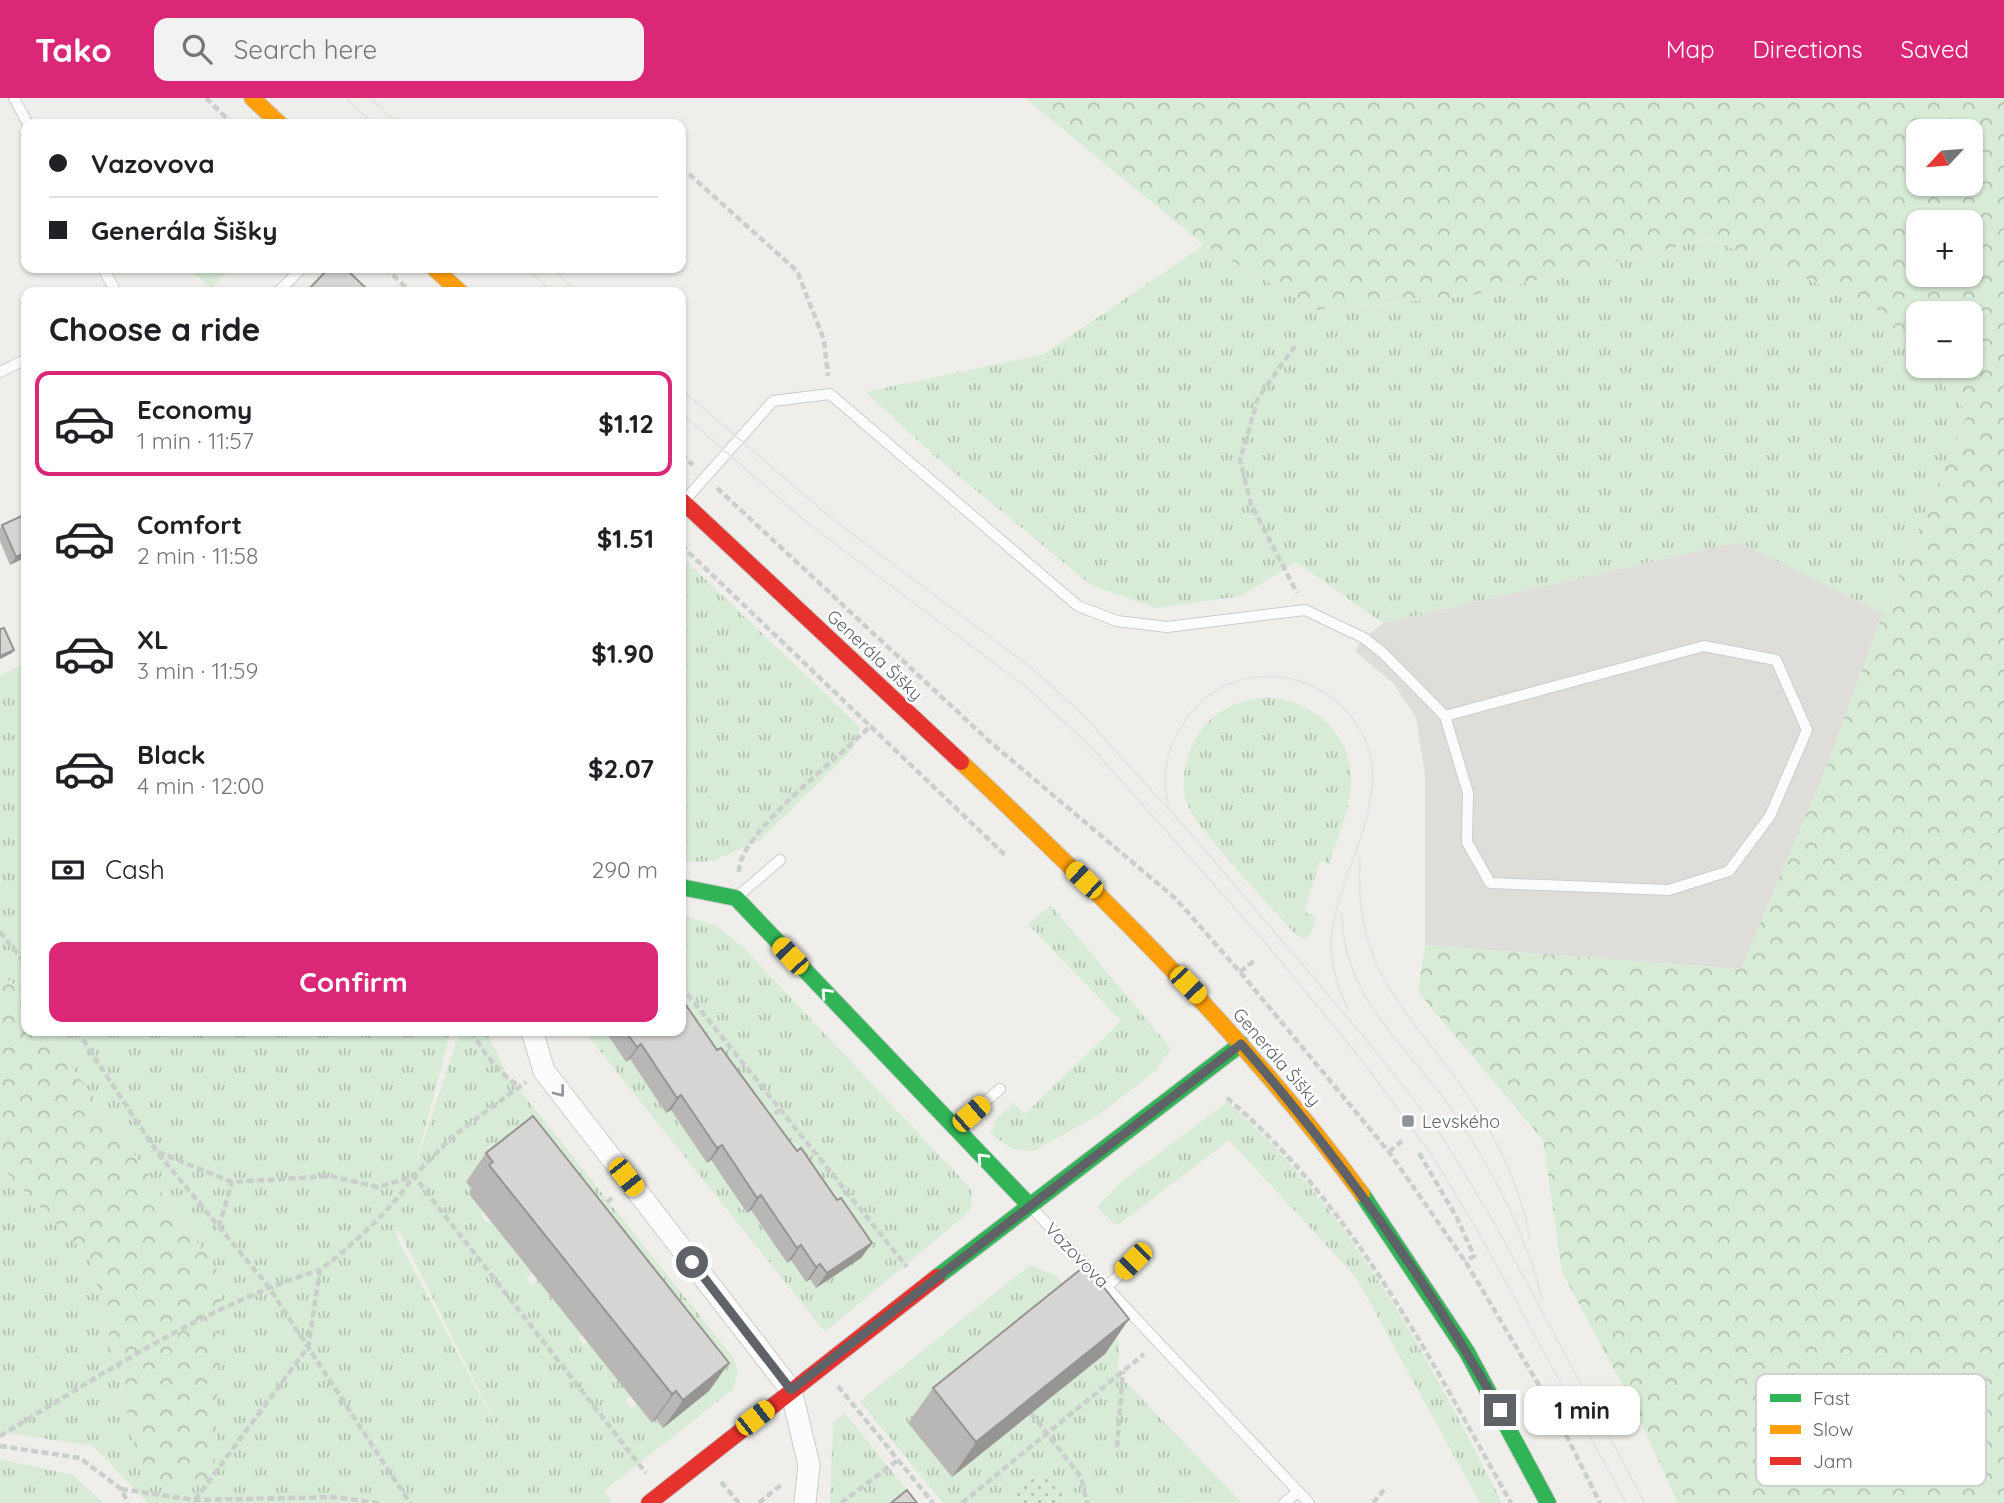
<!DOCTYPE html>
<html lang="en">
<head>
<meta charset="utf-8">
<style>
  body { margin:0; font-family:Quicksand,sans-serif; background:#f2f2f2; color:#202124; height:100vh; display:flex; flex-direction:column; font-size:26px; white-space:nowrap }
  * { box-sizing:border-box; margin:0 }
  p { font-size:23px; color:#757577 }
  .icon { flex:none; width:38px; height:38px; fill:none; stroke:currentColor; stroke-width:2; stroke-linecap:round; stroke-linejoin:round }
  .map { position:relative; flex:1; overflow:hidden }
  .sheet { position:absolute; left:21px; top:189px; width:665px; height:749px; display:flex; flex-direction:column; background:#fff; border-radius:14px; box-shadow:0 2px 5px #0004 }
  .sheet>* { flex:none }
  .guide { position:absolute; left:21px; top:21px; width:665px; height:154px; border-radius:14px; box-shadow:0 2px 5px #0004; display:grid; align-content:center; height:154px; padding:0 28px; background:#fff }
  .needle { width:46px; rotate:244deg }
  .controls { position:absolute; left:1906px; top:21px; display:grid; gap:14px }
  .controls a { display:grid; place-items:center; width:77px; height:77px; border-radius:14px; background:#fff; box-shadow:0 2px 5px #0004; font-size:35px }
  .end { position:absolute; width:32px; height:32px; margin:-16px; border:9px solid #5f6368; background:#fff; box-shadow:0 0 0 4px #fff }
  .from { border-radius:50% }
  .bubble { position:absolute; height:49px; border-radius:14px; background:#fff; box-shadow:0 2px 5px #0004; font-size:23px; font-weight:700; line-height:49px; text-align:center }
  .car { position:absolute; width:21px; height:42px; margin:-21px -10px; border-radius:9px; box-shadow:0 0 5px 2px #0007; background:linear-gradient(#f5c518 24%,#345 0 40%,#f5c518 0 76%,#345 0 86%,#f5c518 0) }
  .guide b { display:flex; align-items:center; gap:24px; height:66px; font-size:26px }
  .guide b+b { border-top:2px solid #e0e0e0 }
  .guide i { width:18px; height:18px; background:#202124 }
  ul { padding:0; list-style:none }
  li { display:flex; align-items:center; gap:21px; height:105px; margin:0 14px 10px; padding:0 14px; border:4px solid transparent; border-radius:14px }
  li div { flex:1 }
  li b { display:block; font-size:26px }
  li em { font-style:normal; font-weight:700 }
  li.active { border-color:#db2777 }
  li>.icon { width:63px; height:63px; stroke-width:1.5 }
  h2 { padding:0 28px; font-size:32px; line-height:84px }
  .pay { display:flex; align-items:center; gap:18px; height:77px; padding:0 28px; font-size:26px }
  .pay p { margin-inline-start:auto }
  .action { display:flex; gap:14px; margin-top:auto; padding:14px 28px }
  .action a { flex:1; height:80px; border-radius:14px; background:#db2777; color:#fff; font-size:28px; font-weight:700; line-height:80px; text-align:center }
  header { display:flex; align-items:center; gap:42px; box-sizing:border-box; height:98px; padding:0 35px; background:#db2777; color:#fff }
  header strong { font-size:33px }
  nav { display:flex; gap:38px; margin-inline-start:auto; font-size:24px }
  .search { width:490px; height:63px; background:#f2f2f2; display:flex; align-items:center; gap:18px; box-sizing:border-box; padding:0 24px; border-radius:14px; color:#757577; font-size:26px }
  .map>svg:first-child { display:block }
  .industrial { fill:#dfddda }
  .grass { fill:url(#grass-tufts); fill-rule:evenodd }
  .forest { fill:url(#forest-crowns); fill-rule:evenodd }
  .park { fill:url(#park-dots) }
  .garden { fill:#d8ebd6 }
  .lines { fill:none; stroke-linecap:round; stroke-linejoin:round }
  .lane-casing { stroke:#cbcccc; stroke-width:12 }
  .street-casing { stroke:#cbcccc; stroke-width:23 }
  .fast-casing { stroke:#cacacb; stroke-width:18 }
  .slow-casing { stroke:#cacacb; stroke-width:18 }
  .jam-casing { stroke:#cacacb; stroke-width:18 }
  .path { stroke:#cacfcc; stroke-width:4.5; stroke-dasharray:7 3.5; stroke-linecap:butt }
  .lane { stroke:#fdfcfc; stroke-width:10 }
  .street { stroke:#fdfcfc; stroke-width:21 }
  .fast { stroke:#30b455; stroke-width:16 }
  .slow { stroke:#ff9f0a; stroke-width:16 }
  .jam { stroke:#e5322d; stroke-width:16 }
  .tram { stroke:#e4e4e4; stroke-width:2 }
  .wall { fill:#b8b7b5 }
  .shaded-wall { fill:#969594 }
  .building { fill:#d6d5d3; stroke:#969594; stroke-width:2 }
  .oneway { stroke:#fff }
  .oneway2 { stroke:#96999c }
  .route { stroke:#5f6368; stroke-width:9 }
  .poi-dot { fill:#919496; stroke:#fff; stroke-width:2.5 }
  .labels { text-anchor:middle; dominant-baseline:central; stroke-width:5; stroke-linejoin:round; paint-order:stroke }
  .street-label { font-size:18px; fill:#5f6368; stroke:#fff }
  .poi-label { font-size:18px; fill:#5f6368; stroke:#fff; text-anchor:start }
  .key { fill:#fff; stroke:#cfd0d2; stroke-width:2 }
  .key-label { font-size:19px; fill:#5f6368 }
</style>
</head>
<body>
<header>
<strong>Tako</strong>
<div class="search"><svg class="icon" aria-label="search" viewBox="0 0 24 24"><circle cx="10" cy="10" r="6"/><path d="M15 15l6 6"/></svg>Search here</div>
<nav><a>Map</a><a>Directions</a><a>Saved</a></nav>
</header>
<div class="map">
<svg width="2004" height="1405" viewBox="0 0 2004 1405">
  <defs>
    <pattern id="grass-tufts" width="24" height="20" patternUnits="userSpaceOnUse" patternTransform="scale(1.75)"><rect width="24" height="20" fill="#d8ebd6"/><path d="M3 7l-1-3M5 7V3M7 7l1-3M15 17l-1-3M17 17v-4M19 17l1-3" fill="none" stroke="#b2c2b1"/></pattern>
    <pattern id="forest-crowns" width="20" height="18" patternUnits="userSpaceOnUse" patternTransform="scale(1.75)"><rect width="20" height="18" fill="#d8ebd6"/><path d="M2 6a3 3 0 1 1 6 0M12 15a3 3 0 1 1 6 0" fill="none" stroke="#b2c2b1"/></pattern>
    <pattern id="park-dots" width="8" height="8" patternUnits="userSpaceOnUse" patternTransform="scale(1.75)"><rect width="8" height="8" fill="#d8ebd6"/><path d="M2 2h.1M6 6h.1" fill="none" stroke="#b2c2b1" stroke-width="1.8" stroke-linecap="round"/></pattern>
  </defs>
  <rect width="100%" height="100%" fill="#efeeea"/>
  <path class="industrial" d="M1738 444 1883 515 1828 665 1741 871 1425 847V676L1416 620 1394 586 1355 553 1364 540 1383 525Z"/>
  <path class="grass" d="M1710 141 1875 209 1918 258V268H1927L1968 315 1883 515 1738 444 1383 525 1296 464 1241 498 1157 510 1092 488 932 356 866 294 1044 256 1204 147 1317 212 1469 198Z
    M681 458 860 629 854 650 760 742 713 763 681 764Z
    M26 565V905L12 885 0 877V578Z
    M1268 599C1315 603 1355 638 1351 688 1349 714 1337 741 1329 766L1320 763 1304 814 1316 819 1311 835 1305 841 1296 837C1275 812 1190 726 1185 700 1181 679 1186 657 1197 639 1213 611 1239 602 1268 599Z
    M1051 807 1171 951 1154 974 1097 1018 1034 1053 1011 1051 990 1034 997 1022 991 1026 1013 1005 1025 1016 1121 923 1028 826Z
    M685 818 715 827 742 848 971 1091 972 1109 963 1119 825 1234 584 933H611L626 964 630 961 666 1014 671 1012 685 1033 690 1031 707 1065 711 1062 726 1084 742 1098 738 1102 746 1115 751 1112 766 1134 770 1131 806 1183 810 1181 817 1190 861 1160 681 930V819Z
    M46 933H451L415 1068 460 933H486L513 988 515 986 732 1258 738 1274 733 1291 604 1393 612 1403 609 1405H148L93 1348 0 1334V1068L91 1161 143 1383 222 1179ZM466 1084 656 1321 637 1306 631 1310 625 1303 631 1298 588 1244 583 1247 578 1240 582 1237 557 1198 553 1201 538 1182 532 1187 526 1181 532 1175 490 1122 486 1125 481 1118 484 1114 470 1096 473 1092ZM398 1131 506 1346V1347L396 1138Z
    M1227 1004C1351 1111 1429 1262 1502 1405H1480L1356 1179 1229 1042 1117 1128 1097 1109 1121 1084Z
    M1030 1167 1055 1177 1119 1243 1118 1276 1241 1404 1151 1405 1155 1384 1128 1377 1122 1405H1063L1064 1402 1042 1378 1032 1379 1014 1405H943L860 1303Z
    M845 1315 910 1396 899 1405H830L833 1325Z
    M0 1361 73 1377 103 1405H0Z"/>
  <path class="forest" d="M1025 0H2004V1405H1678L1631 1303 1562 1174 1543 1042 1418 894 1425 847 1741 871 1828 665 1883 515 1968 315 1927 268H1970V215H1918V258L1875 209 1710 141 1469 198 1317 212 1204 147ZM1918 33H1970V86H1918ZM1918 124H1970V177H1918Z
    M0 877C23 892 26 907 26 933H46L222 1179 214 1381 143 1383 91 1161 0 1068Z"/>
  <path class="park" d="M1037 1378C1053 1379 1063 1389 1063 1405H1014L1019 1387Z"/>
  <path class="garden" d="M189 170H231L211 190Z
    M1128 1377 1155 1383 1151 1405H1122Z"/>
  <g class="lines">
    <g class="lane-casing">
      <path id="lane" d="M14 0 28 26
        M103 170 116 194
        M278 194 302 170
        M0 274 26 261
        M685 402 773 303 830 296 1078 508 1117 523 1167 529 1305 512 1364 540 1383 555 1445 618 1468 695 1467 744 1490 785 1669 792 1729 773 1770 718 1807 632 1776 562 1704 548 1445 618
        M738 798 780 762
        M957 1028 1000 991
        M1032 1110 1309 1405
        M1108 1188 1143 1153
        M1284 1405 1298 1394"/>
    </g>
    <g class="street-casing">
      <path id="street" d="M532 933 544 973 791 1292 809 1367 805 1405"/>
    </g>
    <g class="fast-casing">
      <path id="fast" d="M681 789 736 800 1030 1108
        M1362 1096 1467 1254 1548 1405
        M937 1179 1241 946"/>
    </g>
    <g class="slow-casing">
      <path id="slow" d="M252 0 280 26
        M434 170 460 194
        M961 664C1104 799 1245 937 1362 1096"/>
    </g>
    <g class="jam-casing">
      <path id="jam" d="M681 402 961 664
        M649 1405 937 1179"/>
    </g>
    <path class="path" d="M206 0 233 26
      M689 76 797 173 824 242 828 278
      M385 170 411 194
      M1295 248 1258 300 1240 362 1251 406 1297 495
      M681 356 693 367
      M717 390 989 643 1176 801 1240 874 1389 1054 1465 1163 1552 1309 1600 1405
      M681 447 1006 758
      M739 774C737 736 843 657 871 627
      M0 834 26 866
      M1240 874 1256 861
      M681 888 907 1169
      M77 933 157 1054 268 1188 410 1405
      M472 933C483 954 498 976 520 988
      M1227 1000C1354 1107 1431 1263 1511 1405
      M766 1021 780 1012
      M158 1054 232 1084 330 1078 378 1089 414 1078 453 1038 526 984
      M1389 1054 1402 1043
      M1419 1055 1457 1120 1474 1158 1465 1163
      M599 1111 612 1100
      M219 1129 232 1084
      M838 1288 933 1405
      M1031 1315 1081 1379 1087 1405
      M0 1338C103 1276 204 1208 320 1172
      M0 1348 80 1360 121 1391 128 1405
      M1117 1349 1123 1273
      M721 1384 739 1405
      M121 1391 195 1402 336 1399 378 1405
      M195 1402 308 1249 320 1172C354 1146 390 1113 414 1078L646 1375
      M759 1405 782 1386
      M841 1405 898 1362
      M962 1405 1144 1256
      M1373 1405 1384 1392"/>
    <use href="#lane" class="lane"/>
    <use href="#street" class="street"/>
    <use href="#fast" class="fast"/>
    <use href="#slow" class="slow"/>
    <use href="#jam" class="jam"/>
    <path class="tram" d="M346 0 373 26
      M370 0 398 26
      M526 170 553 194
      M551 170 577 194
      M681 291 830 419 1033 571 1084 618 1192 737 1370 946 1440 1035 1495 1126 1645 1405
      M681 315 809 426 1025 588 1091 649 1258 836 1357 956 1431 1056 1480 1137 1626 1405
      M1169 710C1160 678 1167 647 1187 620 1204 596 1229 582 1258 579 1286 576 1315 585 1337 604 1419 676 1334 765 1331 847 1331 871 1339 893 1349 913
      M1360 760C1353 863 1398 903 1454 978 1490 1028 1519 1080 1530 1141
      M1342 816C1342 902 1413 952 1457 1019 1494 1076 1526 1135 1542 1201"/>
  </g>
  <path class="wall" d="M26 416V459L10 467 0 443V430L2 427Z
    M605 933H681L717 952 872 1145 861 1160 816 1190 810 1181 806 1184 791 1162 787 1165 751 1112 747 1115 711 1062 707 1065 671 1012 666 1015 630 961 626 964Z
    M486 1055 709 1293 663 1330 656 1321 652 1325 469 1096 472 1091 466 1084Z
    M1129 1221 1105 1256 952 1379 908 1325 933 1290Z"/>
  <path class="shaded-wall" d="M26 454V459L10 467 16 459Z
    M14 552 12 555 0 561V558Z
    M641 946 630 961 626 964 637 949Z
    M681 997 671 1012 666 1015 677 1000Z
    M722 1047 711 1062 707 1065 717 1050Z
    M761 1097 751 1112 747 1115 757 1100Z
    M872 1145 861 1160 816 1190 827 1175Z
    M801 1147 791 1162 787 1165 797 1150Z
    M820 1166 810 1181 806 1184 816 1169Z
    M1129 1221 1105 1256 952 1379 976 1344Z
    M729 1265 709 1293 663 1330 683 1302Z
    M676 1293 656 1321 652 1325 672 1296Z"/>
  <path class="building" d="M329 170H345L370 194H306Z
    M26 416V454L16 459 2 427Z
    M4 530 14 552 0 558V531Z
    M681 900 717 952 721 950 797 1053 801 1050 837 1102 841 1100 872 1145 827 1175 820 1166 816 1169 801 1147 797 1150 761 1097 757 1100 722 1047 717 1050 681 997 677 1000 641 946 637 949 625 933H681Z
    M533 1018 729 1265 683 1302 676 1293 672 1296 489 1067 493 1064 486 1055Z
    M1086 1167 1129 1221 976 1344 933 1290Z
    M907 1392 917 1405H891Z"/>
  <defs><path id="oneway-chevron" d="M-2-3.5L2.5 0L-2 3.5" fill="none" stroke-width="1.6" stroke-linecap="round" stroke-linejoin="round" transform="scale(1.75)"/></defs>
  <g class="oneway">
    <use href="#oneway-chevron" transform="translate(826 895) rotate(-133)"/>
    <use href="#oneway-chevron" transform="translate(982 1060) rotate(-133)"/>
  </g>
  <use class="oneway2" href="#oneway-chevron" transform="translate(560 994) rotate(52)"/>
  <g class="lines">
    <path class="route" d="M692 1164 791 1292 1241 946C1340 1060 1426 1181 1500 1312"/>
  </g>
  <rect class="poi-dot" x="1401" y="1016" width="14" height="14" rx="3.5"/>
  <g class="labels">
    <g class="street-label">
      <text transform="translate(875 557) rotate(43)">Generála Šišky</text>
      <text transform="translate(1277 959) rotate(49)">Generála Šišky</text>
      <text transform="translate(1077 1157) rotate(46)">Vazovova</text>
    </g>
    <g class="poi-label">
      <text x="1422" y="1023">Levského</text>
    </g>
  </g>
  <rect x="1756" y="1276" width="230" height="112" rx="10" class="key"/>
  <rect x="1770" y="1296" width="31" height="8" fill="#30b455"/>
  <rect x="1770" y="1327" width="31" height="9" fill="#ff9f0a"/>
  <rect x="1770" y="1359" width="31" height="8" fill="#e5322d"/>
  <g class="key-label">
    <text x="1813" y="1307">Fast</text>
    <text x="1813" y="1338">Slow</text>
    <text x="1813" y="1370">Jam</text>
  </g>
</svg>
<div class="controls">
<a><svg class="needle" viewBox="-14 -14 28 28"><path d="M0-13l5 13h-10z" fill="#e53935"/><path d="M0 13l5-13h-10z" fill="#757577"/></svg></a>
<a>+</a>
<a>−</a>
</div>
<i class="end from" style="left:692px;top:1164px"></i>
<i class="end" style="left:1500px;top:1312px"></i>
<div class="bubble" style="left:1524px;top:1288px;width:116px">1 min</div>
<i class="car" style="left:1084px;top:782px;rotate:314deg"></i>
<i class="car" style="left:790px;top:858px;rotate:317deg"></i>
<i class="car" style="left:1188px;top:887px;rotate:136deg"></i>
<i class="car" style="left:971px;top:1016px;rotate:49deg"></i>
<i class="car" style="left:626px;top:1079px;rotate:142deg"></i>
<i class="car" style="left:1133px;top:1163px;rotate:225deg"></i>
<i class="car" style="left:755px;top:1320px;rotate:52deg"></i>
<div class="guide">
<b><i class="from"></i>Vazovova</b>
<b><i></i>Generála Šišky</b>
</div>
<section class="sheet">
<h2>Choose a ride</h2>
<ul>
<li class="active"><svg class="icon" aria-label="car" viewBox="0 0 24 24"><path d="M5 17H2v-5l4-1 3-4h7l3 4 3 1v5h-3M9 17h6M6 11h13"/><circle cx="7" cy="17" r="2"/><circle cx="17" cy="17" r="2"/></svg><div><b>Economy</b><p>1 min · 11:57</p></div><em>$1.12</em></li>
<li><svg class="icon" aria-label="car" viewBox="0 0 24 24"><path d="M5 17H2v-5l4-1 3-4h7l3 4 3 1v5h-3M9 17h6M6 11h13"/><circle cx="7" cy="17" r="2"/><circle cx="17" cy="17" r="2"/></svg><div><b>Comfort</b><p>2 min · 11:58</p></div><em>$1.51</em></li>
<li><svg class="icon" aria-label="car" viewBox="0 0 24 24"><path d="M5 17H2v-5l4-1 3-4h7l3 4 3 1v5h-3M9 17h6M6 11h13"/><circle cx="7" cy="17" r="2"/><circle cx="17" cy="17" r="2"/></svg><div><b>XL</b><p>3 min · 11:59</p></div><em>$1.90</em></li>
<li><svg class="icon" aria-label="car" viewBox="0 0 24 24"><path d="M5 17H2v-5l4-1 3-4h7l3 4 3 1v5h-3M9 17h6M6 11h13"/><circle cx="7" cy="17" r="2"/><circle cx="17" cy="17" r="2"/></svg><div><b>Black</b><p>4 min · 12:00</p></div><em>$2.07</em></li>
</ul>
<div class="pay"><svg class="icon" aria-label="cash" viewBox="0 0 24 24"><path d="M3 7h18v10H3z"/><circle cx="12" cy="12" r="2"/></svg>Cash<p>290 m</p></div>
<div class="action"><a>Confirm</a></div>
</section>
</div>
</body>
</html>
